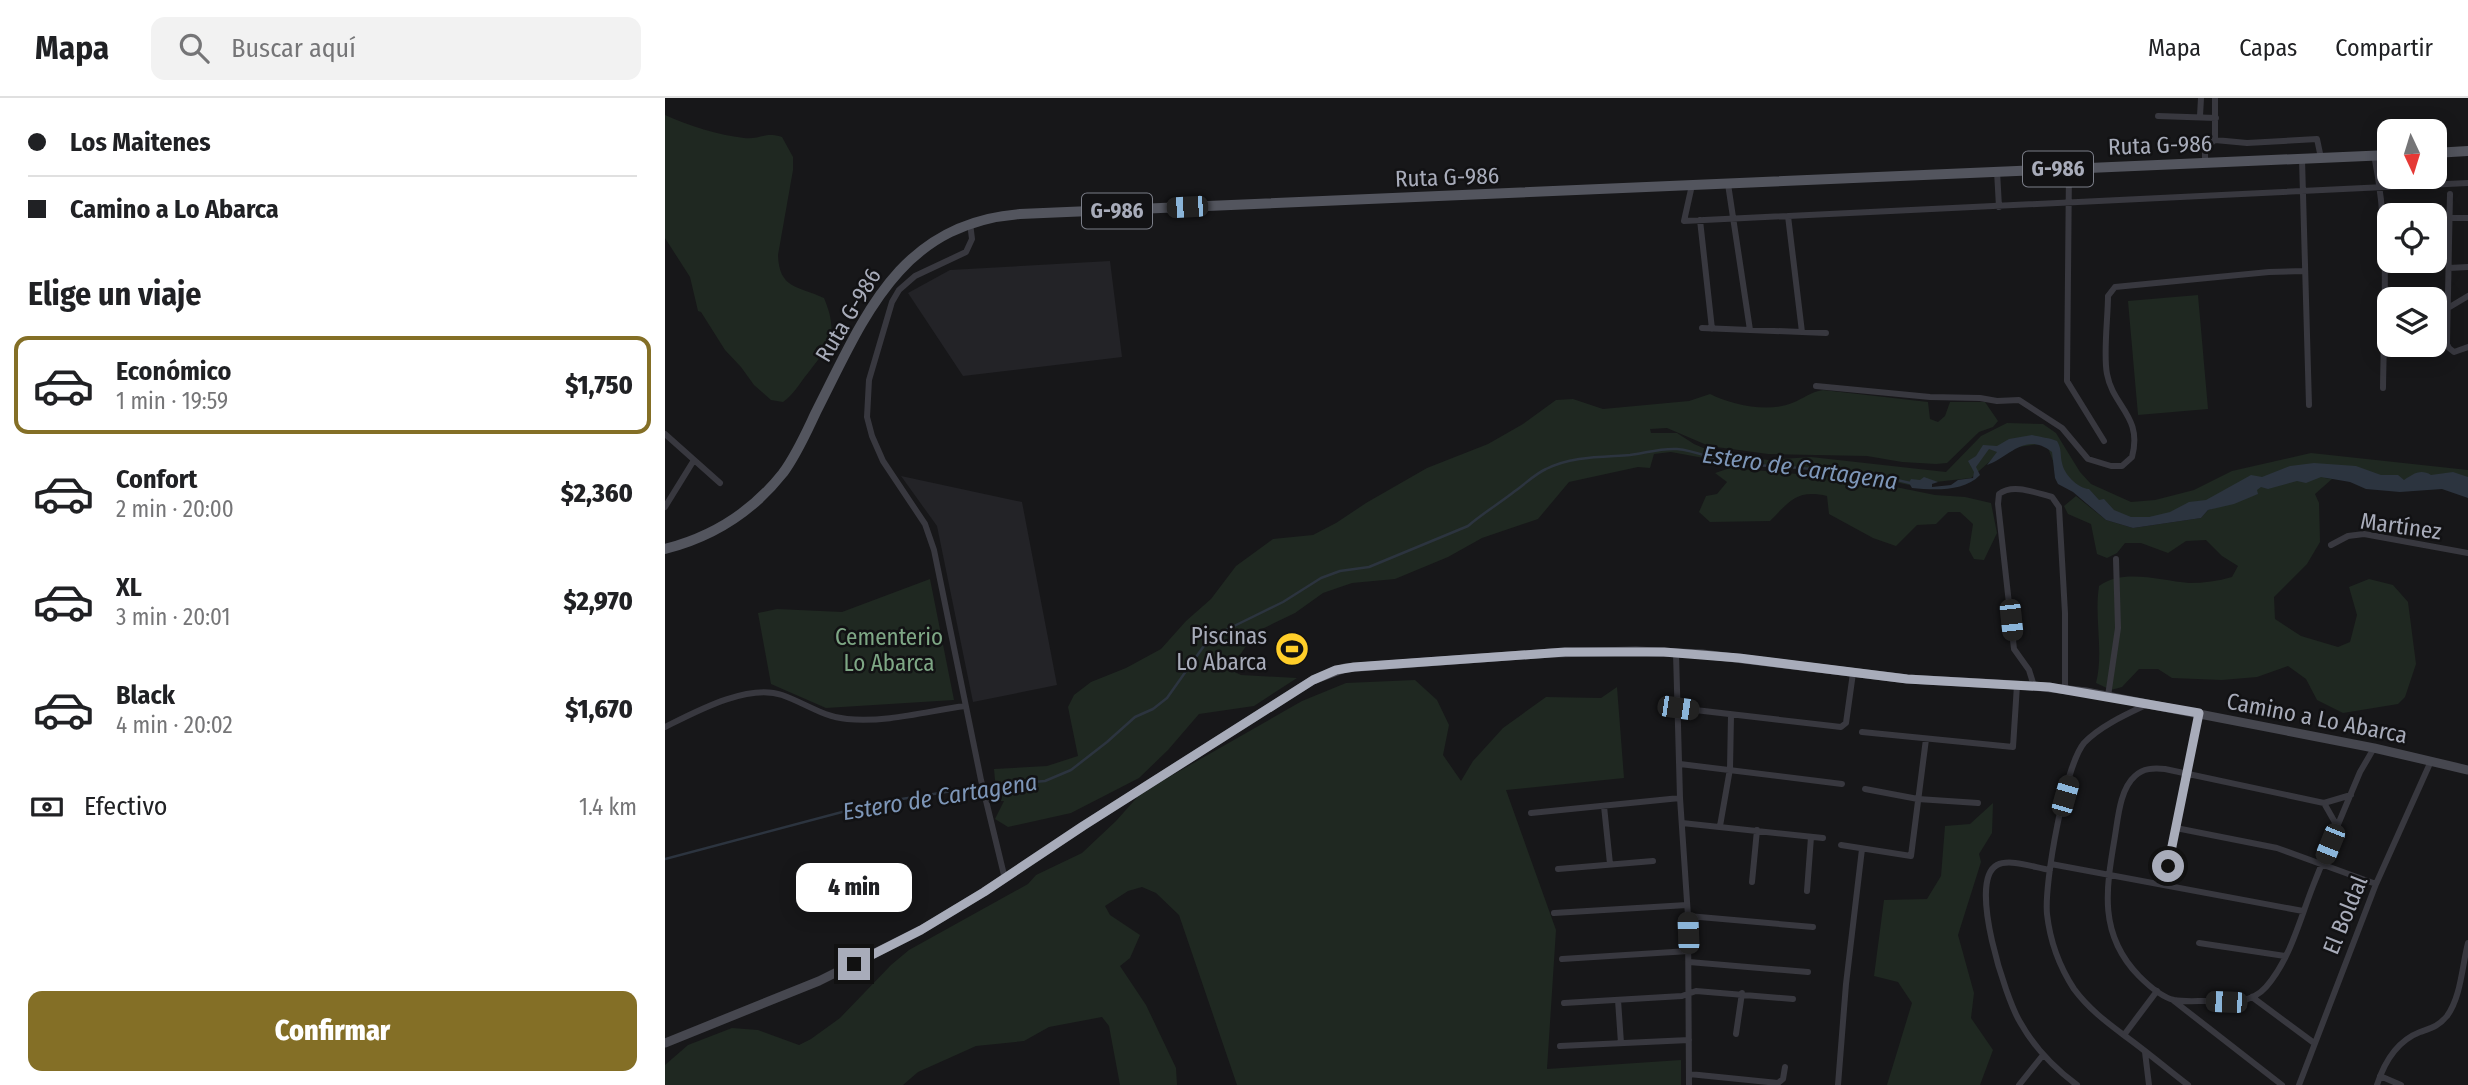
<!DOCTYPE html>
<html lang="es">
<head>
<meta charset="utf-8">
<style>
  body { margin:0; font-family:"Fira Sans Condensed",sans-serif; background:#f2f2f2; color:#202124; height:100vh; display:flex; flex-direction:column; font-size:26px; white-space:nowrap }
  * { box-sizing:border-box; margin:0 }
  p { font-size:23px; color:#757577 }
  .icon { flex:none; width:38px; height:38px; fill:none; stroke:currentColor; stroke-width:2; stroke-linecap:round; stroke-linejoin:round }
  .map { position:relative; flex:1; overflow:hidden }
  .drawer { display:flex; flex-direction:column; background:#fff; width:665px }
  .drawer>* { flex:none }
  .guide { display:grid; align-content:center; height:154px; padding:0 28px; background:#fff }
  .needle { width:46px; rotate:176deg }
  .controls { position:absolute; left:1712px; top:21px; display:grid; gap:14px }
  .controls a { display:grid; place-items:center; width:70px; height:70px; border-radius:14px; background:#fff; box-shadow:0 4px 18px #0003; font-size:35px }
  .end { position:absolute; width:32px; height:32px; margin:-16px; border:9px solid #a8acba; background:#111; box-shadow:0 0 0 4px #111 }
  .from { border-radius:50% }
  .bubble { position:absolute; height:49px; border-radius:14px; background:#fff; box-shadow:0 4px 18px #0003; font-size:23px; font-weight:800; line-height:49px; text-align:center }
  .car { position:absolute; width:21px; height:42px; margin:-21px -10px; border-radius:9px; box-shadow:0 0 5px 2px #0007; background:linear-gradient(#222 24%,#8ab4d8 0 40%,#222 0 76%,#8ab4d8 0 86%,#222 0) }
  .guide b { display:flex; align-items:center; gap:24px; height:66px; font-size:26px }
  .guide b+b { border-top:2px solid #e0e0e0 }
  .guide i { width:18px; height:18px; background:#202124 }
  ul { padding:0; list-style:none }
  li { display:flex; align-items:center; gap:21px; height:98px; margin:0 14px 10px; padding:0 14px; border:4px solid transparent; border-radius:14px }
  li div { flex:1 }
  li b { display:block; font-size:26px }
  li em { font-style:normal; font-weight:800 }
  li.active { border-color:#846f26 }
  li>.icon { width:63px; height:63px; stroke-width:1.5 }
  h2 { padding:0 28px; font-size:32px; line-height:84px }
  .pay { display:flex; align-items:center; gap:18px; height:77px; padding:0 28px; font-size:26px }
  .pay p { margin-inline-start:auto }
  .cta { display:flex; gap:14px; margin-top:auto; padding:14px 28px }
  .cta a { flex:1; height:80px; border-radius:14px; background:#846f26; color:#fff; font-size:28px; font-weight:800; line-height:80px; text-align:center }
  header { display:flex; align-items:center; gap:42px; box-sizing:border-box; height:98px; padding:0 35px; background:#fff; border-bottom:2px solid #e0e0e0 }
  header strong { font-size:33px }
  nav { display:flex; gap:38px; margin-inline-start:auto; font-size:24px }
  .search { width:490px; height:63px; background:#f2f2f2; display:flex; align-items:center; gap:18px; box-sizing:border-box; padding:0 24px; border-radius:14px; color:#757577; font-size:26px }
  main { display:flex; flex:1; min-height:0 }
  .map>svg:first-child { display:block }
  .built { fill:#232327 }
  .green { fill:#1f2821 }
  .water { fill:#2c343f }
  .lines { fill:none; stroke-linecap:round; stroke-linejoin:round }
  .stream { stroke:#2c343f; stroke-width:2.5 }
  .street { stroke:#38383f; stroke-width:6 }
  .secondary { stroke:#46474f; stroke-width:9 }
  .primary { stroke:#53555e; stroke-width:10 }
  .route { stroke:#a8acba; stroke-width:9 }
  .labels { text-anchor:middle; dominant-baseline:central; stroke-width:5; stroke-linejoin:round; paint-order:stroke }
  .shield { fill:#121214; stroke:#7b7e88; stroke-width:2 }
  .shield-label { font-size:21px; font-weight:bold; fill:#a8acba }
  .street-label { font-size:23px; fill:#a8acba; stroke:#121214 }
  .poi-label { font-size:23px; fill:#a8acba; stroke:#121214; text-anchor:end }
  .park-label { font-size:23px; fill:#7ea785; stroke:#121214 }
  .water-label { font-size:24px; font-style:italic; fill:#7d96b8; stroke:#121214 }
</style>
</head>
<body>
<header>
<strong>Mapa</strong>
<div class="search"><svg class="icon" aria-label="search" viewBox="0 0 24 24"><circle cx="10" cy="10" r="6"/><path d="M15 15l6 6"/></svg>Buscar aquí</div>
<nav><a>Mapa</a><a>Capas</a><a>Compartir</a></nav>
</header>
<main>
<section class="drawer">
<div class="guide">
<b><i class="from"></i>Los Maitenes</b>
<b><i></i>Camino a Lo Abarca</b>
</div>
<h2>Elige un viaje</h2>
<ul>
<li class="active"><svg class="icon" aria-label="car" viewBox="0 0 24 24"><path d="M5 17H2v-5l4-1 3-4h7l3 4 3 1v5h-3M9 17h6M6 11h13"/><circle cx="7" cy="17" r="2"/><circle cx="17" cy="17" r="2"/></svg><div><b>Económico</b><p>1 min · 19:59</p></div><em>$1,750</em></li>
<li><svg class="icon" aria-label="car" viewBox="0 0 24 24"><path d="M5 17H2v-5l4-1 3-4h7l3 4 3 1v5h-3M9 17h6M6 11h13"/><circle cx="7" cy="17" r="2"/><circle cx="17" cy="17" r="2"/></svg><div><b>Confort</b><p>2 min · 20:00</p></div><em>$2,360</em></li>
<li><svg class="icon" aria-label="car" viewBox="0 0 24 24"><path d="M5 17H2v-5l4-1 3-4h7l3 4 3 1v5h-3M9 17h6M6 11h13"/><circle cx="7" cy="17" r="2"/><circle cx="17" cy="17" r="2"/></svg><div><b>XL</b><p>3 min · 20:01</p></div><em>$2,970</em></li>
<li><svg class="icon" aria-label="car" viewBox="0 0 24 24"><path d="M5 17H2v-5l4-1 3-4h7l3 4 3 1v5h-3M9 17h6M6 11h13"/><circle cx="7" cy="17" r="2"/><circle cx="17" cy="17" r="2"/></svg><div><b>Black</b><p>4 min · 20:02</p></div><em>$1,670</em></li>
</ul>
<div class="pay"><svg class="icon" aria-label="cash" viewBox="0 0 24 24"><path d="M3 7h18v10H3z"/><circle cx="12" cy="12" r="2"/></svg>Efectivo<p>1.4 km</p></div>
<div class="cta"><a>Confirmar</a></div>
</section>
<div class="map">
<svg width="1803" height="987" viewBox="0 0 1803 987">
  <rect width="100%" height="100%" fill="#171719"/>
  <path class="built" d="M445 163 457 259 298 278 243 195 285 172Z
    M236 378 357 404 392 587 308 604 272 428Z"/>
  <path class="green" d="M0 17C24 28 53 37 79 40 95 42 100 33 117 39L128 59V72L113 157C114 191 133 188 159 200 174 236 165 247 143 275 134 286 129 296 118 304L106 302 89 287 76 269 60 252 36 214 33 213 25 179 0 140Z
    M1533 197 1543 311 1473 317 1463 203Z
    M1158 292 1263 304 1265 321 1273 324 1280 318 1285 304H1320L1333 323 1328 329 1314 334 1282 365 1271 366 1237 364 1202 358 1103 356 1044 348 1002 330 985 331 986 335H1012L1029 346 1043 352 1103 362 1146 359 1281 374 1316 338 1342 325 1378 326 1391 335 1415 374 1426 386 1466 404 1490 402 1529 392 1567 373 1646 355 1803 372V393L1660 380 1667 381 1650 396 1654 405 1655 444 1642 466 1609 499 1610 521 1636 538 1673 549 1685 544 1692 517 1684 489 1704 481 1728 487 1743 504 1751 566 1740 599 1733 606 1678 615 1652 602 1641 581 1623 568 1592 579 1557 582 1507 580 1493 571H1474L1457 589 1446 592 1431 585C1439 553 1429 521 1434 488 1459 470 1496 483 1524 485 1539 485 1553 483 1567 479L1573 468 1557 458 1541 442 1521 443 1503 455 1476 445H1460L1452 455 1442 460 1432 456 1426 426 1403 416 1399 408 1411 398 1441 422 1468 430 1536 420 1543 412 1592 396 1591 393 1512 418 1463 421 1395 381 1383 350 1375 346 1339 351 1306 380 1244 387 1181 373 1066 365 1006 354 989 356 985 370 973 369 904 384 873 421 817 440 783 459 730 481 687 485 658 495 630 515 597 531 583 545 565 572 576 577 632 580 589 608 534 616 503 652 474 680 406 715 343 729 330 721 339 703H332L329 671 382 668 413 658 403 609 409 597 426 584 461 570 496 551 521 523 546 501 571 468 608 441 648 437 671 425 701 405 762 370 823 346 858 326 891 302 908 301 938 311 1024 303 1045 296C1067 307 1103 315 1127 305 1138 301 1145 294 1158 292Z
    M1065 370 1191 381 1270 397 1300 399 1326 405 1332 435 1319 462 1309 461 1304 452 1308 426 1295 414H1283L1271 426 1252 427 1231 448 1208 440 1164 416 1162 398C1132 391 1125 403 1105 423L1045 424 1034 414 1041 398 1052 396 1062 384 1050 375Z
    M265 481 289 602 161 610 106 586 93 515 112 511 177 514Z
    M750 582 772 602 784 627 778 657 796 683 808 663 838 630 881 599 936 600 952 589 959 680 841 692 891 832 882 971 1016 962V987H572L514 817 491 795 477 789 463 793 440 808 445 817 475 837 465 860 455 868 481 907 511 970 512 987H455L444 928 437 919 384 929 359 943 311 948 253 974 238 987H0V967L23 947 67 930 93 932 134 947 146 941 175 920 226 867 244 852 363 786 371 777 417 755 451 723 476 695 637 603 681 585Z
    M1328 705 1327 735 1314 756 1316 764 1293 837 1309 895 1306 920 1328 952 1315 987H1222L1247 905 1233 884 1209 878 1219 802 1262 801 1276 778 1280 728 1305 726Z"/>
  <path class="water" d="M1367 337C1375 339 1385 340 1392 343 1397 351 1395 357 1397 365 1399 376 1412 390 1424 391L1434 402 1439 401 1449 412 1466 419H1484L1505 414 1524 404 1541 402 1586 377 1597 379 1625 368 1649 365 1691 368 1716 377H1733L1739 382C1747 377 1755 370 1766 377L1788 374 1803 379V400L1777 391 1735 394 1701 391 1685 384 1656 379 1641 385 1632 383 1603 391 1596 389 1592 392 1593 396 1569 406 1543 412 1536 420 1468 430 1441 422 1408 394 1393 386 1390 380 1387 354C1360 333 1345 359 1322 367L1332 354 1324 351 1311 369 1315 377C1299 394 1269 392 1247 390L1244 385 1246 381 1255 382 1259 379 1273 384 1267 386V389L1286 387 1293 382 1308 380 1309 374 1303 363 1311 358 1318 347 1332 348 1344 341Z"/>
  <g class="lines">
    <path class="stream" d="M0 761 211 705 313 689 380 683 406 672 442 644 470 619 488 611 502 600 541 545 563 531 618 504 656 480 675 473 704 469 803 428C818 415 835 405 850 393 860 386 870 376 881 371 906 358 937 359 965 357 981 355 995 350 1012 351 1034 353 1053 364 1075 366 1131 370 1189 371 1245 385"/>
    <path class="street" d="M1493 18 1551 20
      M1535 18 1536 0
      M1550 42 1582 45 1652 41 1656 60
      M1709 57C1725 134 1719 212 1718 290
      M1637 61 1644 307
      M1540 65V50L1550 42V0
      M1404 71 1402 283 1439 343
      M1332 73 1334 109
      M1063 86 1085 232
      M1027 87 1019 123 1803 85
      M1785 96 1782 246 1784 250 1789 254 1803 249
      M1123 118 1137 234
      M1785 120H1803
      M1035 122 1047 231
      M305 125 307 141 301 154 250 178 234 192 227 204 204 282 202 319 207 338 218 363 260 426 269 452 316 682 340 781
      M1784 170 1803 169
      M1783 210 1803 198
      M1037 230 1161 235
      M1151 288 1265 299 1315 300 1332 303 1354 302 1397 330 1423 361 1446 368H1457L1467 359C1478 318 1448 309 1442 276 1438 256 1443 220 1443 198L1450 189 1604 174 1640 173
      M0 336 55 385
      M0 409 29 362
      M1666 447 1683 438 1699 436 1803 455
      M1011 555 1015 700 1023 818 1024 987
      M1369 588 1364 572 1349 551 1333 406 1334 396C1348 385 1371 395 1387 399L1394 409 1400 515V591
      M1443 598 1453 530 1451 461
      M1483 606C1462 616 1435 628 1419 645 1400 668 1379 785 1382 816 1385 843 1394 868 1409 891 1423 910 1441 924 1460 938 1481 953 1502 971 1523 987
      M1013 610 1176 629 1181 625 1188 575
      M0 629C30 614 83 585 117 597 140 605 158 619 182 621 221 625 263 613 300 608
      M1197 634 1348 649 1352 587
      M1015 666 1177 686
      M1200 691 1253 701 1313 705
      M1686 697 1659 705 1500 671C1489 670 1478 670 1470 678 1455 691 1453 720 1450 738 1441 791 1433 836 1474 878 1483 887 1496 899 1509 902 1519 904 1531 903 1541 903 1562 904 1585 907 1601 889 1625 862 1635 821 1648 788 1663 750 1679 712 1695 674L1709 650
      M1659 705 1672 728
      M939 708 945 766
      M866 715 1015 700
      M1017 725 1158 740
      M1055 728 1065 671 1066 617
      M1511 730 1612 750 1711 786
      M1176 747 1246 758 1261 641
      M1386 766 1638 813
      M893 771 988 763
      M1385 772C1371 770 1345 760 1332 767 1302 783 1341 901 1355 924 1369 949 1389 970 1412 987
      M1087 784 1092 732
      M1499 786 1534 615
      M1142 793 1146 739
      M889 815 1022 807
      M1023 818 1148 829
      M1534 845 1620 858
      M897 861 1024 853
      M1024 864 1143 874
      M1587 899 1649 945
      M953 902 956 945
      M1509 903 1617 987
      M899 905 1017 898 1031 893 1128 901
      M1071 936 1077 895
      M1459 937 1492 893
      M895 948 1024 942
      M1480 954 1484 987
      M1024 976 1113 985 1118 981 1120 969
      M1715 978 1736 987
      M1173 987 1181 886 1197 751
      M1354 987 1378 957
      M1634 987 1711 786 1766 663
      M1712 987C1719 965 1732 943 1755 934 1766 930 1774 928 1782 918 1796 899 1797 868 1803 845"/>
    <path class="secondary" d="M0 945 154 883 256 832 319 794 418 728 648 582 680 570 886 555 971 553 1037 556 1243 581 1369 588 1421 594 1709 650 1803 672"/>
    <path class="primary" d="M1769 55 1803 53
      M0 451C47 439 88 413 118 375 132 356 141 335 151 314 199 220 234 125 355 116L1724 57"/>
  </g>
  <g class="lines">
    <path class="route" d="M189 866 256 832 319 794 418 728 648 582 671 572 689 569 900 554H999L1074 560 1242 581 1384 589 1534 615 1503 768"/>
  </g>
  <defs>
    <g id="stadium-disc" transform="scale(1.75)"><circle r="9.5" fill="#ffce29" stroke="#121214"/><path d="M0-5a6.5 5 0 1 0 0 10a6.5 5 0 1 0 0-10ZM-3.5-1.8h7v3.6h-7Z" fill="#111"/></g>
  </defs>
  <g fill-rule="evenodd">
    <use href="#stadium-disc" x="627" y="551"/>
  </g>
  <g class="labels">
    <g class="shield">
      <rect x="1358" y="53.5" width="70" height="35" rx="5"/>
      <rect x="417" y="95.5" width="70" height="35" rx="5"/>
    </g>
    <g class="shield-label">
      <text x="1393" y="71">G-986</text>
      <text x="452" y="113">G-986</text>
    </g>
    <g class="street-label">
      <text transform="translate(1495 47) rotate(-2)">Ruta G-986</text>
      <text transform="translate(782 79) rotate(-2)">Ruta G-986</text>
      <text transform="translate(183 217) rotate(-59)">Ruta G-986</text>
      <text transform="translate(1736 428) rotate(8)">Martínez</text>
      <text transform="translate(1652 620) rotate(11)">Camino a Lo Abarca</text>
      <text transform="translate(1680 817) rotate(-68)">El Boldal</text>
    </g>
    <g class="poi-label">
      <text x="602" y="538">Piscinas<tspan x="602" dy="26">Lo Abarca</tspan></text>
    </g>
    <g class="park-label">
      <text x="224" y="539">Cementerio<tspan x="224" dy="26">Lo Abarca</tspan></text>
    </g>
    <g class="water-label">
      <text transform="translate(1135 370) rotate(8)">Estero de Cartagena</text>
      <text transform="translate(275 699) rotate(-9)">Estero de Cartagena</text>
    </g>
  </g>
</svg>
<div class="controls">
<a><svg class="needle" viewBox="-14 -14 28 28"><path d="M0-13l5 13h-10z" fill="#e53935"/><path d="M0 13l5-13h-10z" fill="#757577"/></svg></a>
<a><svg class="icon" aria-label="locate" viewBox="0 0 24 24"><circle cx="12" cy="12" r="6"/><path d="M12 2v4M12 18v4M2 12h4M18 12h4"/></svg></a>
<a><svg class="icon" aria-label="layers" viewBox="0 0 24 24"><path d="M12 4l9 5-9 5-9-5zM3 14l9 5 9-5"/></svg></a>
</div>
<i class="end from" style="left:1503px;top:768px"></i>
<i class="end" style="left:189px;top:866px"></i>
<div class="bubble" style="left:131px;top:765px;width:116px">4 min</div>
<i class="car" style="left:522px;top:109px;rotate:267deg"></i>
<i class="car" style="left:1346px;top:522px;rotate:174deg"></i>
<i class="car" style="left:1013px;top:610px;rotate:98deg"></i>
<i class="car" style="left:1400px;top:698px;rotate:16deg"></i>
<i class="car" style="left:1665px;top:746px;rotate:202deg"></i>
<i class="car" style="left:1023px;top:835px;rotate:358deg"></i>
<i class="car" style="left:1561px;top:904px;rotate:272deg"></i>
</div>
</main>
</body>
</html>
